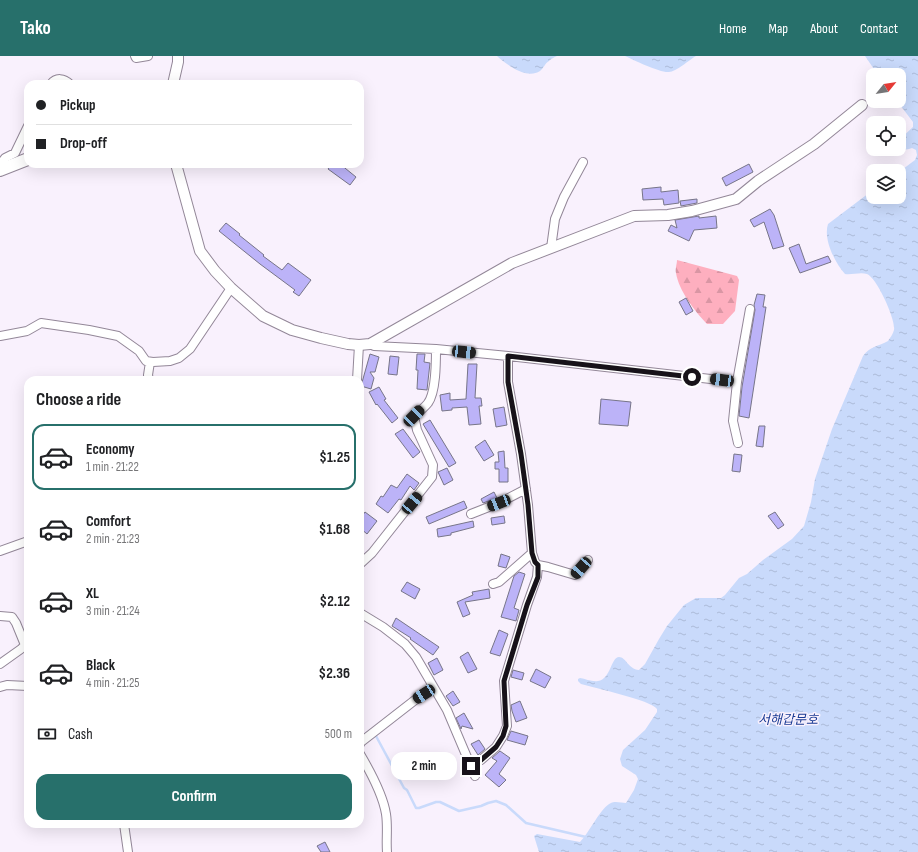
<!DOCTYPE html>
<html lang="en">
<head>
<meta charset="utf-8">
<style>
  body { margin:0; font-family:"Sofia Sans Condensed","Noto Sans KR",sans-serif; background:#f6f6f6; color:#202124; height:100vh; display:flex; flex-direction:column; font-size:15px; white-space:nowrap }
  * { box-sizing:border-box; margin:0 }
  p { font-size:13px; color:#757577 }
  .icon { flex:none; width:22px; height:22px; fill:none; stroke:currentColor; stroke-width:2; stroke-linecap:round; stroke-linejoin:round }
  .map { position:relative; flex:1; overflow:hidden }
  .side { position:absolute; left:24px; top:320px; width:340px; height:452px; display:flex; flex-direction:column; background:#fff; border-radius:12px; box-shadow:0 4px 16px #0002 }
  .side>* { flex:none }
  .top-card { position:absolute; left:24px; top:24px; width:340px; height:88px; border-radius:12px; box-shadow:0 4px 16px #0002; display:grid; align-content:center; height:88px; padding:0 12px; background:#fff }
  .needle { width:26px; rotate:60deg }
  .tools { position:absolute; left:866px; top:12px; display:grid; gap:8px }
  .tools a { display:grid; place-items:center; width:40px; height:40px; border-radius:8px; background:#fff; box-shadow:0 4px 16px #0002; font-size:20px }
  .end { position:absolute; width:18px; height:18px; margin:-9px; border:5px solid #171219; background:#fff; box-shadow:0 0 0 2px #fff }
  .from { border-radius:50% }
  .bubble { position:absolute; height:28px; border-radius:12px; background:#fff; box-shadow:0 4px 16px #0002; font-size:13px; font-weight:700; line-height:28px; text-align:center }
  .car { position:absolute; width:12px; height:24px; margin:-12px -6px; border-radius:5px; box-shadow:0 0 3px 1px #0007; background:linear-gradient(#222 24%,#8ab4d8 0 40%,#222 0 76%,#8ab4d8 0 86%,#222 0) }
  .top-card b { display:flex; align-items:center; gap:14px; height:38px; font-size:15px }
  .top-card b+b { border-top:1px solid #e0e0e0 }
  .top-card i { width:10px; height:10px; background:#202124 }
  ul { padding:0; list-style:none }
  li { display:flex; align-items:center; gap:12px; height:66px; margin:0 8px 6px; padding:0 4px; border:2px solid transparent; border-radius:12px }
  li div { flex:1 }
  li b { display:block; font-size:15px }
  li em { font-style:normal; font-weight:700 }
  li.active { border-color:#27706b }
  li>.icon { width:36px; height:36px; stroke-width:1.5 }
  h2 { padding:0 12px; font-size:18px; line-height:48px }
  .pay { display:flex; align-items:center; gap:10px; height:44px; padding:0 12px; font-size:15px }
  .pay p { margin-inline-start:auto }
  .cta { display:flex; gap:8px; margin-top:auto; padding:8px 12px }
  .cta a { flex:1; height:46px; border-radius:12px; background:#27706b; color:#fff; font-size:16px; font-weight:700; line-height:46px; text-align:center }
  header { display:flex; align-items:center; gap:24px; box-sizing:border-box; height:56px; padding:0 20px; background:#27706b; color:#fff }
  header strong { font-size:19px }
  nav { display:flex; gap:22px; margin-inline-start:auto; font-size:14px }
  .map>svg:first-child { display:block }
  .forest { fill:url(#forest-firs) }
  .water { fill:url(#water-ripples) }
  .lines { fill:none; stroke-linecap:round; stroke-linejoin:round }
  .stream { stroke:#c9dafb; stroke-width:2.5 }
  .building { fill:#bcb3f8; stroke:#777588 }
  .minor-casing { stroke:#938798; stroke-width:10 }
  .tertiary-casing { stroke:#938798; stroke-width:12 }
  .primary-casing { stroke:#938798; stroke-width:14 }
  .minor { stroke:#fff; stroke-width:8 }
  .tertiary { stroke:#fff; stroke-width:10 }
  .primary { stroke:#fff; stroke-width:12 }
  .route { stroke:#171219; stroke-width:5 }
  .labels { text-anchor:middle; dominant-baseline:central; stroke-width:3; stroke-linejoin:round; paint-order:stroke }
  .water-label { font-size:13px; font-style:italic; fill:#183a93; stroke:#f9f1fd }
</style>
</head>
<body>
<header>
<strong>Tako</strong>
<nav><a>Home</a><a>Map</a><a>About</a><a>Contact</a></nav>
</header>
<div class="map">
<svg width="918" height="796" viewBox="0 0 918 796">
  <defs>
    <pattern id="forest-firs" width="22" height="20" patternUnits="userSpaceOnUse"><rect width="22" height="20" fill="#feafbf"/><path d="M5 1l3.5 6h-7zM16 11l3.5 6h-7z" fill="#d996a4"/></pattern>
    <pattern id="water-ripples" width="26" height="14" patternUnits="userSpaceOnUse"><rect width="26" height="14" fill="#c9dafb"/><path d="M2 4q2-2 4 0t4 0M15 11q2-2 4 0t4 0" fill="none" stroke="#acbad7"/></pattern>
  </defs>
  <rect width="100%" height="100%" fill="#f9f1fd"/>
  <path class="forest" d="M677 204 737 220 739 224 735 255 723 268H707C694 254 679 235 676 217 675 213 677 208 677 204Z"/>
  <path class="water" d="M497 0H557C554 1 551 3 549 5 545 7 544 12 540 15 527 24 507 9 497 0Z
    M625 0H696C689 4 676 16 669 16 660 17 634 4 625 0Z
    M865 0H918V796H539L534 780 537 778 580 786C589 777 601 751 611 747 615 745 622 747 626 747L634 734 638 723 636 719 622 710 620 703 623 694 645 674 657 656V653C651 644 594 632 581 628L578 625V623L580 622C586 623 592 626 598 625 611 623 611 601 619 601 626 601 628 613 639 614L645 608 659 583 667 570 684 549 696 542H721L725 539 739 522 747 518 763 504 792 483 804 470 811 446 815 423 832 373 863 300C869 291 879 290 888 285 890 282 893 278 894 274 896 264 877 222 867 218 860 216 852 219 845 218 835 207 823 183 828 168L873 134V141H899V116L915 104 917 99 916 94 912 92C903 95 899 95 899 84L913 71V66L897 45H899V19H878Z"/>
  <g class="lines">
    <path class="stream" d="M376 680 404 732 407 734 416 752H419L436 746H440L459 755 481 750 488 747 496 745 506 749 526 767 586 781"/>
  </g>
  <path class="building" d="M332 108H340L356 121 350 129 328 113Z
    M749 108 753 116 726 130 722 122Z
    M661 131V136L678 134 679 147 664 149 663 143 643 144 642 133Z
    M697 143V147L681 150 680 145Z
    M770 153 774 159 784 190 773 193 764 166 754 171 750 164Z
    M699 160V162L716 160 717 172 694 174 689 185 668 175 671 169 677 172 675 164Z
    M226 167 240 178 239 179 264 199 263 200 282 214 288 207 311 224 299 240 293 236 295 234 260 208 219 175Z
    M799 188 806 208 828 200 831 206 800 217 789 192Z
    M757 238 765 239 763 251H766L749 362 739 360 742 331 755 254 754 249Z
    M686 242 693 255 686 259 679 246Z
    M370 298 379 301 375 316H370L374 322 371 333 361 330Z
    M417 298H425L424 306 430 307 427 334 417 333 418 314H416Z
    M390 300 399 301 397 319 388 318Z
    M468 308H477L475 342H481L482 350H479L481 368 469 369 467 351 452 352V354L442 355 440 339 450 337V344L466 343Z
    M379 331 386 343 384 344 398 362 392 367 377 348 376 349 369 336Z
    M601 343 631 346 628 370 599 368Z
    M504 351 507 369 496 371 493 353Z
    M430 364 456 407 449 411 423 368Z
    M759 370H765L763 391 756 390Z
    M403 373 420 396 413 402 395 378Z
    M485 384 494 399 484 405 475 391Z
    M504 395 505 412H508V426H499V413H495V406H499L498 396Z
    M734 398 742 399 740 416 732 415Z
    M447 412 453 424 444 429 438 416Z
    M407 418 419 427 414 434 410 430 401 444 399 443 388 457 376 448 381 440 383 441 391 429 397 432Z
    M494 436 497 442 483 447 481 443Z
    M464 445 467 452 429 468 426 461Z
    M365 456 377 465 367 478 360 472V463Z
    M775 456 784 469 778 473 768 460Z
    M504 460 505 467 492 469 491 462Z
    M473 465 474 471 451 477V479L438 481 437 473Z
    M501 498 510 501 506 512 498 510Z
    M519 516 525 518 514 552 519 554 516 565 501 561 514 520Z
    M407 526 420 533 415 543 401 535Z
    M489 533 490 542 465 546 470 558 463 561 457 546 473 539 472 536Z
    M396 562 439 591 433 599 410 583 411 582 392 570Z
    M499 574 508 578 500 600 490 597Z
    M468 596 477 613 468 617 460 601Z
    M437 602 443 614 434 619 428 607Z
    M536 613 551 621 545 632 530 625Z
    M513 614 524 617 522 624 511 621Z
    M453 635 460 646 453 650 446 640Z
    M520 645 527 662 516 666 512 655 511 649Z
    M464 657 473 673 462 670 461 673 456 662Z
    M511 675 528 680 525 689 507 684Z
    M479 684 485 693 478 699 471 688Z
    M500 695 510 702 499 718 506 724 499 731 485 719 497 705 492 702Z
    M325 786 330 796H321L317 790Z"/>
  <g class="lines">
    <g class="minor-casing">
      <path id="minor" d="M135 0 136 2 148 0
        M51 28C56 21 64 22 70 28
        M0 109 5 102 15 97 28 70
        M551 192 555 163 564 141 583 106
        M0 280 27 275 41 267 89 274 118 280 139 295 146 305 153 306 170 305 179 302 190 293 231 232
        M370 288 374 290 436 293 508 300V326L521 398 528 449 532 497 535 506 538 509 537 521 527 549 504 625 507 670 503 680 496 691 481 704 471 710
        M508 300 737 326
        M149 324 148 319 150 306
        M357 324 359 289
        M738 387 733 365 737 326 750 253
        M471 458 499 447 526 433
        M0 495 28 485
        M360 508 372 497 432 421 433 409 417 374 414 360C419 356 424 352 428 347 436 336 436 307 436 293
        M538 509 548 511 575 519 588 504
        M493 528 499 526 532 497
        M360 557 383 571 405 588 416 601 447 654 475 720
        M0 560 12 561 16 567 25 589 21 593 0 608
        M0 631 7 629 28 630
        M360 688 361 686 415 644 433 632
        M360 698C370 715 383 739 386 758 388 771 386 784 387 796
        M124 768 128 796"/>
    </g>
    <g class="tertiary-casing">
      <path id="tertiary" d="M173 28 178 6V0
        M176 108 200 195 215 215 231 232 263 260 292 274 321 282 348 288 359 289 370 288 512 207 634 160 668 159 692 155 736 143 758 125 814 88 862 49"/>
    </g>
    <g class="primary-casing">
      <path id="primary" d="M0 114 28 103"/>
    </g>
    <use href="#minor" class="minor"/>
    <use href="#tertiary" class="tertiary"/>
    <use href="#primary" class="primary"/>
  </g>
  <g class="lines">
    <path class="route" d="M471 710 481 704 496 691 503 680 506 670 504 625 527 549 538 521V509L535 506 532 497 528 449 521 398 508 326V300L692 321"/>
  </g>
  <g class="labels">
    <g class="water-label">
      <text x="788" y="664">서해갑문호</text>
    </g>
  </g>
</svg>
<div class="tools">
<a><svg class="needle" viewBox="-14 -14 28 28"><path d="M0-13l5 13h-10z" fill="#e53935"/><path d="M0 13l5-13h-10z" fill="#757577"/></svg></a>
<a><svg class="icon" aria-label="locate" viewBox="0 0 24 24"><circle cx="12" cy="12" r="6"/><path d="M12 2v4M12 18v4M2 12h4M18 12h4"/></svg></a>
<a><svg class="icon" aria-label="layers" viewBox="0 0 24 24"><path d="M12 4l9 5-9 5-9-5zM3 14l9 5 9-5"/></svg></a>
</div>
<i class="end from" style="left:692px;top:321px"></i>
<i class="end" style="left:471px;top:710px"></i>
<div class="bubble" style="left:391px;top:696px;width:66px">2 min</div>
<i class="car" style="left:464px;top:296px;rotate:96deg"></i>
<i class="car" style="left:722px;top:324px;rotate:277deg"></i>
<i class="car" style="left:414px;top:360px;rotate:45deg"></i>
<i class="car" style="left:412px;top:447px;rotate:40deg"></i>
<i class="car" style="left:499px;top:447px;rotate:249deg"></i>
<i class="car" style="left:581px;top:512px;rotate:221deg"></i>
<i class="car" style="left:424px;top:638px;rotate:237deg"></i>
<div class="top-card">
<b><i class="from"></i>Pickup</b>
<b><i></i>Drop-off</b>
</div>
<section class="side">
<h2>Choose a ride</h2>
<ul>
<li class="active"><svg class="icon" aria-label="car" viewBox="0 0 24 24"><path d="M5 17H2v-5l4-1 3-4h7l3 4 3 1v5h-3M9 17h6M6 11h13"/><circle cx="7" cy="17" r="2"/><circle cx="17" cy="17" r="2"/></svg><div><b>Economy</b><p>1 min · 21:22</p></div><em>$1.25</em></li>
<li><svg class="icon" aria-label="car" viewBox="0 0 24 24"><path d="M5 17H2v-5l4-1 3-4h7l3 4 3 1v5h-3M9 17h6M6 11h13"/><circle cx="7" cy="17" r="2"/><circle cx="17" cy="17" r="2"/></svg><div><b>Comfort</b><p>2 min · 21:23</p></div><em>$1.68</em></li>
<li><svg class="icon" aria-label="car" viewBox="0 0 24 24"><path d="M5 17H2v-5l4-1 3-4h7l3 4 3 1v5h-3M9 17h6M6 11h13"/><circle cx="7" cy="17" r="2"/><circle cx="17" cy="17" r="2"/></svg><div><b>XL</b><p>3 min · 21:24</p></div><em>$2.12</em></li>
<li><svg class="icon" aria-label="car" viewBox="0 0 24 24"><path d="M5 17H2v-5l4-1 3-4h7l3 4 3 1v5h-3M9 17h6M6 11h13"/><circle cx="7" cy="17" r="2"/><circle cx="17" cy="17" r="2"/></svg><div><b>Black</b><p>4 min · 21:25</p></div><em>$2.36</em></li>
</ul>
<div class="pay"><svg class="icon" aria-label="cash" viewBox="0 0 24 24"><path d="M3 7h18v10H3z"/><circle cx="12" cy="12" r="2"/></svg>Cash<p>500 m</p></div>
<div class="cta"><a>Confirm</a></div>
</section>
</div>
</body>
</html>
